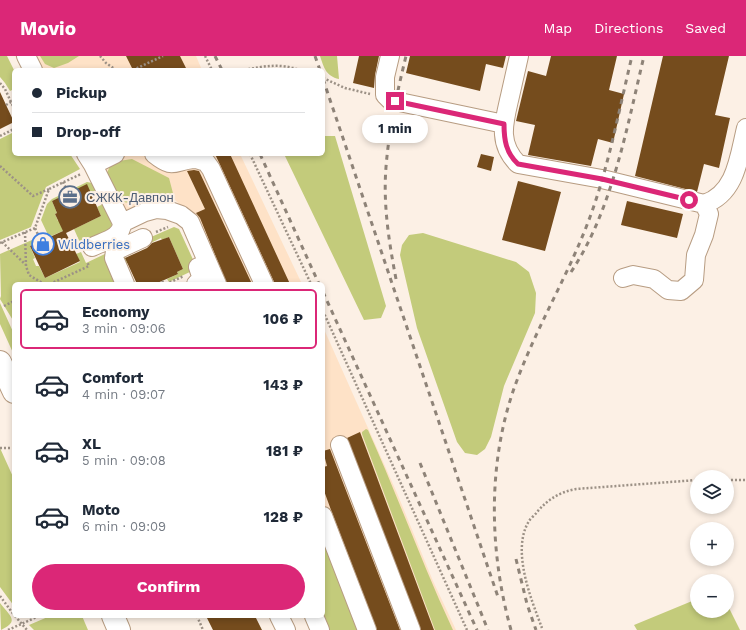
<!DOCTYPE html>
<html lang="en">
<head>
<meta charset="utf-8">
<style>
  body { margin:0; font-family:"Work Sans",sans-serif; background:#f6f6f7; color:#1f2937; height:100vh; display:flex; flex-direction:column; font-size:15px; white-space:nowrap }
  * { box-sizing:border-box; margin:0 }
  p { font-size:13px; color:#747a83 }
  .icon { flex:none; width:22px; height:22px; fill:none; stroke:currentColor; stroke-width:2; stroke-linecap:round; stroke-linejoin:round }
  .map { position:relative; flex:1; overflow:hidden }
  .panel { position:absolute; left:12px; top:226px; width:313px; height:336px; display:flex; flex-direction:column; background:#fff; border-radius:6px; box-shadow:0 2px 6px #0003 }
  .panel>* { flex:none }
  .hud { position:absolute; left:12px; top:12px; width:313px; height:88px; border-radius:6px; box-shadow:0 2px 6px #0003; display:grid; align-content:center; height:88px; padding:0 20px; background:#fff }
  .tools { position:absolute; left:690px; top:414px; display:grid; gap:8px }
  .tools a { display:grid; place-items:center; width:44px; height:44px; border-radius:50%; background:#fff; box-shadow:0 2px 6px #0003; font-size:20px }
  .end { position:absolute; width:18px; height:18px; margin:-9px; border:5px solid #db2777; background:#fff; box-shadow:0 0 0 2px #fff }
  .from { border-radius:50% }
  .bubble { position:absolute; height:28px; border-radius:14px; background:#fff; box-shadow:0 2px 6px #0003; font-size:13px; font-weight:700; line-height:28px; text-align:center }
  .hud b { display:flex; align-items:center; gap:14px; height:38px; font-size:15px }
  .hud b+b { border-top:1px solid #e0e1e3 }
  .hud i { width:10px; height:10px; background:#1f2937 }
  ul { padding:7px 0 0; list-style:none }
  li { display:flex; align-items:center; gap:12px; height:60px; margin:0 8px 6px; padding:0 12px; border:2px solid transparent; border-radius:6px }
  li div { flex:1 }
  li b { display:block; font-size:15px }
  li em { font-style:normal; font-weight:700 }
  li.on { border-color:#db2777 }
  li>.icon { width:36px; height:36px; stroke-width:1.5 }
  .action { display:flex; gap:8px; margin-top:auto; padding:8px 20px }
  .action a { flex:1; height:46px; border-radius:24px; background:#db2777; color:#fff; font-size:16px; font-weight:700; line-height:46px; text-align:center }
  header { display:flex; align-items:center; gap:24px; box-sizing:border-box; height:56px; padding:0 20px; background:#db2777; color:#fff }
  header strong { font-size:19px }
  nav { display:flex; gap:22px; margin-inline-start:auto; font-size:14px }
  .map>svg:first-child { display:block }
  .built { fill:#fee2c7 }
  .green { fill:#c3cb7b }
  .building { fill:#754c1d }
  .lines { fill:none; stroke-linecap:round; stroke-linejoin:round }
  .minor-casing { stroke:#b79c82; stroke-width:20 }
  .major-casing { stroke:#b79c82; stroke-width:24 }
  .path { stroke:#9c9186; stroke-width:2.5; stroke-dasharray:2 2; stroke-linecap:butt }
  .minor { stroke:#fff; stroke-width:18 }
  .major { stroke:#fff; stroke-width:22 }
  .rail { stroke:#8e8378; stroke-width:3; stroke-dasharray:5 5; stroke-linecap:butt }
  .route { stroke:#db2777; stroke-width:5 }
  .labels { text-anchor:middle; dominant-baseline:central; stroke-width:4; stroke-linejoin:round; paint-order:stroke }
  .service-label { font-size:13px; fill:#4e5e75; stroke:#fcf0e5; text-anchor:start }
  .shop-label { font-size:13px; fill:#366cbe; stroke:#fcf0e5; text-anchor:start }
</style>
</head>
<body>
<header>
<strong>Movio</strong>
<nav><a>Map</a><a>Directions</a><a>Saved</a></nav>
</header>
<div class="map">
<svg width="746" height="574" viewBox="0 0 746 574">
  <rect width="100%" height="100%" fill="#fcf0e5"/>
  <path class="built" d="M15 0H196L202 14H23Z
    M79 98H240L302 228H216L183 152 175 144 163 143 121 161Z
    M323 271 397 437 433 525 456 574H310L303 560H323Z"/>
  <path class="green" d="M0 0H7L14 14V33L10 35 5 27 0 21Z
    M40 0H79L68 7 54 12 45 8Z
    M320 0H337L339 23C326 20 324 12 320 0Z
    M14 76V98H70L80 113 46 131 31 171 0 184V83Z
    M323 80H335L386 250 381 262 364 264 284 98H323Z
    M132 103 169 122 174 141 155 150 123 146 110 138 105 121 112 106Z
    M87 126 92 127 96 134 90 137 87 129 52 145 57 157 55 158 58 165H61L65 174 49 181 41 164 47 148 52 143Z
    M103 148 112 169 111 176 81 189 74 173 101 160 97 151Z
    M174 171 179 173 196 210 194 214 169 226 167 223 178 218 177 216 183 213 169 181 162 184 161 182 130 197V198L125 201 128 207 123 210 119 195Z
    M423 177 516 206 529 216 536 237 535 257 504 330 491 381 485 393 477 399 465 397 457 386 417 272 400 199 402 189 409 179Z
    M32 184 34 188 30 190 35 202 33 203 36 210H39L45 222 80 206 76 198 81 196 86 207 107 197 121 228H14V266L0 243 1 240 0 198Z
    M0 247 14 278V299L0 268Z
    M366 373 368 374C398 440 422 508 453 574H435L362 378V376Z
    M0 392 14 423V550L0 531Z
    M323 488H324L361 574H324Z
    M697 543V555H727V548L740 574H637L634 569Z
    M0 547C10 560 20 565 1 574Z
    M50 560H82L88 574H34L29 569Z"/>
  <path class="building" d="M126 0H180L187 14H133Z
    M359 0H379L375 19 374 32 353 27Z
    M410 0H506L503 12 486 8 480 35 406 17Z
    M551 0H617L609 34 624 38 613 87 598 83 591 110 528 99 535 69 516 65 528 15 546 20Z
    M663 0H729L715 59 730 62 719 112 704 108 697 136 635 120Z
    M0 36 14 66 0 73Z
    M215 98H230L290 228H275Z
    M481 98 494 101 491 115 477 111Z
    M194 114 199 115 252 228H227L200 162 196 157 205 153 187 115Z
    M518 125 561 136 545 195 502 184Z
    M87 128 101 160 66 177 80 205 45 222 30 190 63 175 55 158 57 157 52 145Z
    M627 145 683 158 677 182 621 169Z
    M169 181 183 213 177 216 178 218 155 228H137L125 202 147 192 152 187Z
    M360 376 434 574H421L347 382Z
    M330 393 400 574H377L331 454 323 432V411L327 410 323 395Z
    M206 560H255L262 574H213Z"/>
  <g class="lines">
    <g class="minor-casing">
      <path id="minor" d="M26 0 33 14
        M390 0 385 21V39L390 44 504 68
        M519 0C516 13 513 27 510 40 504 66 497 87 518 108L602 123 704 148C736 138 739 101 746 72
        M86 98 93 109 122 167C122 182 104 185 92 191
        M154 98C174 114 173 105 193 103 198 103 202 105 206 106L211 113 264 228
        M93 109 115 98
        M122 167 145 156 156 153 167 154 181 159 190 166 217 228
        M623 222 633 219 654 223 668 234 681 235 694 224 696 199 704 179 709 158 704 148
        M125 228 114 202 115 195 143 182
        M196 228 202 223 198 211
        M340 389 411 574
        M323 460 367 574
        M279 560 286 574
        M314 560 320 574"/>
    </g>
    <g class="major-casing">
      <path id="major" d="M0 306 14 336
        M113 560 119 574"/>
    </g>
    <path class="path" d="M100 0 106 7 116 14
      M205 0 212 14
      M133 14 163 0
      M244 14C265 10 279 7 300 14
      M323 22 345 32 370 38
      M0 27 5 33 11 46 14 45
      M6 49 11 46 14 52
      M0 80 14 73
      M250 98 311 228
      M0 110 33 140 49 133
      M63 126 68 137
      M25 176 26 210 29 219 44 228
      M156 176 168 171
      M41 185 35 172 49 133 81 118
      M2 186 26 209
      M0 187 35 172
      M162 225 164 228
      M50 228 89 210 87 206
      M166 228 184 220
      M4 250 14 245
      M323 255 467 574
      M0 392H12
      M727 424H746
      M0 540 14 559
      M15 560 27 574
      M197 560 203 574
      M542 572C531 543 511 494 529 465 531 462 535 459 537 456 548 443 560 436 576 433L697 424
      M8 574 39 560"/>
    <use href="#minor" class="minor"/>
    <use href="#major" class="major"/>
    <path class="rail" d="M215 0 222 14
      M315 0 320 14
      M323 23 499 544
      M260 98 319 228
      M571 216C612 155 627 71 644 0
      M396 223C389 186 383 149 386 111 389 73 397 37 406 0
      M323 236 477 574
      M420 407 488 574
      M516 503 527 548 536 574
      M511 574C489 495 487 405 516 327 537 270 569 218 590 161 609 109 619 54 632 0"/>
  </g>
  <g class="lines">
    <path class="route" d="M395 45 504 68C504 84 506 97 518 108L602 123 689 144"/>
  </g>
  <defs>
    <g id="office-ring" transform="scale(1.15)"><circle r="9.5" fill="#fcf0e5" stroke="#5c6f8a" stroke-width="1.5"/><path d="M-6-3h4V-5.5h4V-3h4V5H-6ZM-1-4.5V-3h2v-1.5ZM-6 0V1H6V0Z" fill="#5c6f8a"/></g>
    <g id="shop-ring" transform="scale(1.15)"><circle r="9.5" fill="#fcf0e5" stroke="#3f7fe0" stroke-width="1.5"/><path d="M-5-2.5h2.3a2.7 3.5 0 0 1 5.4 0H5L5.5 6h-11ZM-1.5-2.5h3a1.5 2.3 0 0 0-3 0Z" fill="#3f7fe0"/></g>
  </defs>
  <g fill-rule="evenodd">
    <use href="#office-ring" x="70" y="141"/>
    <use href="#shop-ring" x="43" y="188"/>
  </g>
  <g class="labels">
    <g class="service-label">
      <text x="86" y="141">СЖКК-Давпон</text>
    </g>
    <g class="shop-label">
      <text x="58" y="188">Wildberries</text>
    </g>
  </g>
</svg>
<div class="tools">
<a><svg class="icon" aria-label="layers" viewBox="0 0 24 24"><path d="M12 4l9 5-9 5-9-5zM3 14l9 5 9-5"/></svg></a>
<a>+</a>
<a>−</a>
</div>
<i class="end from" style="left:689px;top:144px"></i>
<i class="end" style="left:395px;top:45px"></i>
<div class="bubble" style="left:362px;top:59px;width:66px">1 min</div>
<div class="hud">
<b><i class="from"></i>Pickup</b>
<b><i></i>Drop-off</b>
</div>
<section class="panel">
<ul>
<li class="on"><svg class="icon" aria-label="car" viewBox="0 0 24 24"><path d="M5 17H2v-5l4-1 3-4h7l3 4 3 1v5h-3M9 17h6M6 11h13"/><circle cx="7" cy="17" r="2"/><circle cx="17" cy="17" r="2"/></svg><div><b>Economy</b><p>3 min · 09:06</p></div><em>106 ₽</em></li>
<li><svg class="icon" aria-label="car" viewBox="0 0 24 24"><path d="M5 17H2v-5l4-1 3-4h7l3 4 3 1v5h-3M9 17h6M6 11h13"/><circle cx="7" cy="17" r="2"/><circle cx="17" cy="17" r="2"/></svg><div><b>Comfort</b><p>4 min · 09:07</p></div><em>143 ₽</em></li>
<li><svg class="icon" aria-label="car" viewBox="0 0 24 24"><path d="M5 17H2v-5l4-1 3-4h7l3 4 3 1v5h-3M9 17h6M6 11h13"/><circle cx="7" cy="17" r="2"/><circle cx="17" cy="17" r="2"/></svg><div><b>XL</b><p>5 min · 09:08</p></div><em>181 ₽</em></li>
<li><svg class="icon" aria-label="car" viewBox="0 0 24 24"><path d="M5 17H2v-5l4-1 3-4h7l3 4 3 1v5h-3M9 17h6M6 11h13"/><circle cx="7" cy="17" r="2"/><circle cx="17" cy="17" r="2"/></svg><div><b>Moto</b><p>6 min · 09:09</p></div><em>128 ₽</em></li>
</ul>
<div class="action"><a>Confirm</a></div>
</section>
</div>
</body>
</html>
